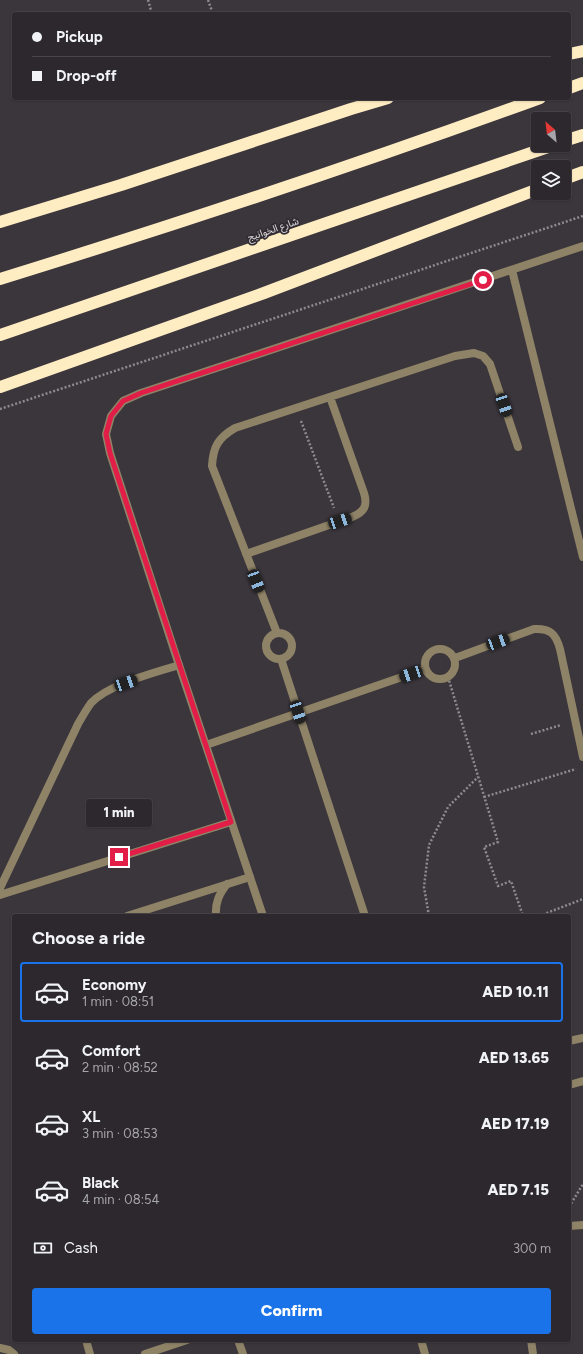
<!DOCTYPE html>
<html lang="en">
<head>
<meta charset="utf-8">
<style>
  body { margin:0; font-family:Figtree,"Noto Sans Arabic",sans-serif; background:#343035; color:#f1f3f6; height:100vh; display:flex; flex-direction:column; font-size:15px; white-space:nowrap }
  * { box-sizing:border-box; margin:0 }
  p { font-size:13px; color:#a6a6aa }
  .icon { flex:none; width:22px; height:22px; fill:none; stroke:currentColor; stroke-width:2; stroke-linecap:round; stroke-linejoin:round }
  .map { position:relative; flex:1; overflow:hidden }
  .drawer { position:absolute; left:12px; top:914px; width:559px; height:428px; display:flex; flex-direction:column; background:#2c282d; border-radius:4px; box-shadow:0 1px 3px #0004,0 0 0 1px #484449 }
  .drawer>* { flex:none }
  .banner { position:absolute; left:12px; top:12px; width:559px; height:88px; border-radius:4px; box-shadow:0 1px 3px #0004,0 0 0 1px #484449; display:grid; align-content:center; height:88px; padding:0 20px; background:#2c282d }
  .needle { width:26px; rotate:332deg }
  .buttons { position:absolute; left:531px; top:112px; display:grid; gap:8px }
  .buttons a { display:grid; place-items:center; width:40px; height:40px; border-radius:4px; background:#2c282d; box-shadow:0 1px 3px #0004,0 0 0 1px #484449; font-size:20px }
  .end { position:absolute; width:18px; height:18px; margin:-9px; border:5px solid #e11d48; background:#fff; box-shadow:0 0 0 2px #fff }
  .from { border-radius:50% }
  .bubble { position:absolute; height:28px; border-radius:4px; background:#2c282d; box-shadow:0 1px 3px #0004,0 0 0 1px #484449; font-size:13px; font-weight:800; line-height:28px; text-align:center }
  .car { position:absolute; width:12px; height:24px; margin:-12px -6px; border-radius:5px; box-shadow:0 0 3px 1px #0007; background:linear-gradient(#222 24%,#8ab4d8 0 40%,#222 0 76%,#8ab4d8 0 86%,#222 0) }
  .banner b { display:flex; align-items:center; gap:14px; height:38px; font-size:15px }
  .banner b+b { border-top:1px solid #484449 }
  .banner i { width:10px; height:10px; background:#f1f3f6 }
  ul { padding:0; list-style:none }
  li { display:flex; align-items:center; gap:12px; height:60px; margin:0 8px 6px; padding:0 12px; border:2px solid transparent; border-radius:4px }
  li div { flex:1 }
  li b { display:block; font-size:15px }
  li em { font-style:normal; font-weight:800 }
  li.active { border-color:#1a73e8 }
  li>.icon { width:36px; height:36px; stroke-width:1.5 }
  h2 { padding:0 20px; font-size:18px; line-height:48px }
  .pay { display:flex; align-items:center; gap:10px; height:44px; padding:0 20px; font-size:15px }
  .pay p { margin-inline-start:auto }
  .cta { display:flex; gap:8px; margin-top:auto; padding:8px 20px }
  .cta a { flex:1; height:46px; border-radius:4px; background:#1a73e8; color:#fff; font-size:16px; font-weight:800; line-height:46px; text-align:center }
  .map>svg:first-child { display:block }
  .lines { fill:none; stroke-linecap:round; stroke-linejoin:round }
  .path { stroke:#8e8a8f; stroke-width:2.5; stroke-dasharray:2 2; stroke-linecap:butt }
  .lane { stroke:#8f8367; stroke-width:8 }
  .street { stroke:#8f8367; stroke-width:8 }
  .highway { stroke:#feecc3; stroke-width:12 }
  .route { stroke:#e11d48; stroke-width:5 }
  .labels { text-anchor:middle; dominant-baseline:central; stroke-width:3.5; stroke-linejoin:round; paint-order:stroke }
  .street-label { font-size:10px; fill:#e0dde1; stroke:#312c32 }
</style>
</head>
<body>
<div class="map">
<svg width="583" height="1354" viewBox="0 0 583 1354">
  <rect width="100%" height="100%" fill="#3b363c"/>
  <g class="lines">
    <path class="path" d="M148 0 152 14
      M208 0 213 14
      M0 409 583 216
      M301 421 334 508
      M448 677 498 842 484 847 498 886 511 881 523 916
      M531 734 561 725
      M484 797 576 769
      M429 916 424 887 429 845 448 807 478 777
      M539 916 583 899
      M569 1207 583 1184"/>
    <path class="lane" d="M246 554 352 517C364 512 368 506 364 493L330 397
      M277 633 212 466C213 447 218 438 235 428L455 356 474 353 483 356 490 364 518 447
      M266 646a13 13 0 1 1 26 0a13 13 0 1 1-26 0Z
      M425 664a15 15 0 1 1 30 0a15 15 0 1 1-30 0Z
      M455 658 534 629C550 628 556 634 560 649L583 757
      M281 659 365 916
      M206 745 425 669
      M0 888 78 724C82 717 86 710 91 703 109 684 154 673 179 665
      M0 895 231 822
      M127 916 250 877
      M216 916C215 903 219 894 227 884
      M569 1041 583 1038
      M569 1226 583 1225
      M86 1340 90 1354
      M238 1340 243 1354
      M531 1340 533 1354
      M0 1348 9 1350 14 1354"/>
    <path class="street" d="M512 270 583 557
      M263 916 179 665 110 453 106 434 111 416 123 401 141 393 583 246
      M569 1085 583 1081
      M421 1340 425 1354
      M145 1354 187 1340"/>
    <path class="highway" d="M569 54 583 51
      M569 88 583 83
      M564 141 583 135
      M564 179 583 172
      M0 222 121 185 351 109 388 98
      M0 279C181 223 362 163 540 98
      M0 335 554 145
      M0 387 264 293 538 189"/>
  </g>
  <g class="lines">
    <path class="route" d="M119 857 231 822 110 453 106 434 111 416 123 401 141 393 483 280"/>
  </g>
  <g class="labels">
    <g class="street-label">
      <text transform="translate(273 229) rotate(-19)">شارع الخوانيج</text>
    </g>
  </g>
</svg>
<div class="buttons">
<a><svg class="needle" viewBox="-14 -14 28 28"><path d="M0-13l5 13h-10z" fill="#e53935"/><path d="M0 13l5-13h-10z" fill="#a6a6aa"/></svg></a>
<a><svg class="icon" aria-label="layers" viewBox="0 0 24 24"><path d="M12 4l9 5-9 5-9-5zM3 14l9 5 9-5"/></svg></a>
</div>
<i class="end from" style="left:483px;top:280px"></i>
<i class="end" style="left:119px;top:857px"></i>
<div class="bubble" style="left:86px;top:799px;width:66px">1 min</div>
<i class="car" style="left:504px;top:405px;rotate:161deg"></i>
<i class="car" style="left:340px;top:521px;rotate:72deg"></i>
<i class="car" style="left:256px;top:581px;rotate:159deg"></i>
<i class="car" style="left:498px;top:642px;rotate:70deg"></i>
<i class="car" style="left:411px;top:674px;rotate:251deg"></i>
<i class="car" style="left:126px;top:683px;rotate:71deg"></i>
<i class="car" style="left:298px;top:712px;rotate:162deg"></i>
<div class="banner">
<b><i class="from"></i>Pickup</b>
<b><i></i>Drop-off</b>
</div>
<section class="drawer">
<h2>Choose a ride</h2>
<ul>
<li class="active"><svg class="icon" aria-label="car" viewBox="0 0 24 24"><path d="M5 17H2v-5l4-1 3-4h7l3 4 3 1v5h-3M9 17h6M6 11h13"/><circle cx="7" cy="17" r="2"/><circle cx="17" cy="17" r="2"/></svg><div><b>Economy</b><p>1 min · 08:51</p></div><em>AED 10.11</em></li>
<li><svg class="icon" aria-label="car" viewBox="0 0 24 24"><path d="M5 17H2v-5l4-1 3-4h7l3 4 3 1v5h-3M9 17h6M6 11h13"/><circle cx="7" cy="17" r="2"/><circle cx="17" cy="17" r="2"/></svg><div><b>Comfort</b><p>2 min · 08:52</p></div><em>AED 13.65</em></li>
<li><svg class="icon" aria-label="car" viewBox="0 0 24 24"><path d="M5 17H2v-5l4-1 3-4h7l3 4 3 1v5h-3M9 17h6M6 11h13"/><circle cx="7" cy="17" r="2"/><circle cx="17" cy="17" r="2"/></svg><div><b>XL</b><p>3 min · 08:53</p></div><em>AED 17.19</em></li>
<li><svg class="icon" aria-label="car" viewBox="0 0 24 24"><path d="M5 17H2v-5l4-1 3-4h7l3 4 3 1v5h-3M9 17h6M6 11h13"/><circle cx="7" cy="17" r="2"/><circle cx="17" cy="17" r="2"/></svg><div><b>Black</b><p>4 min · 08:54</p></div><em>AED 7.15</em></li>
</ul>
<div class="pay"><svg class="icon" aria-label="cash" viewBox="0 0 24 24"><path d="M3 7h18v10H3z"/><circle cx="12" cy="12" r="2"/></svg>Cash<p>300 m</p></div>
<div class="cta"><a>Confirm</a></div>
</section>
</div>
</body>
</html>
